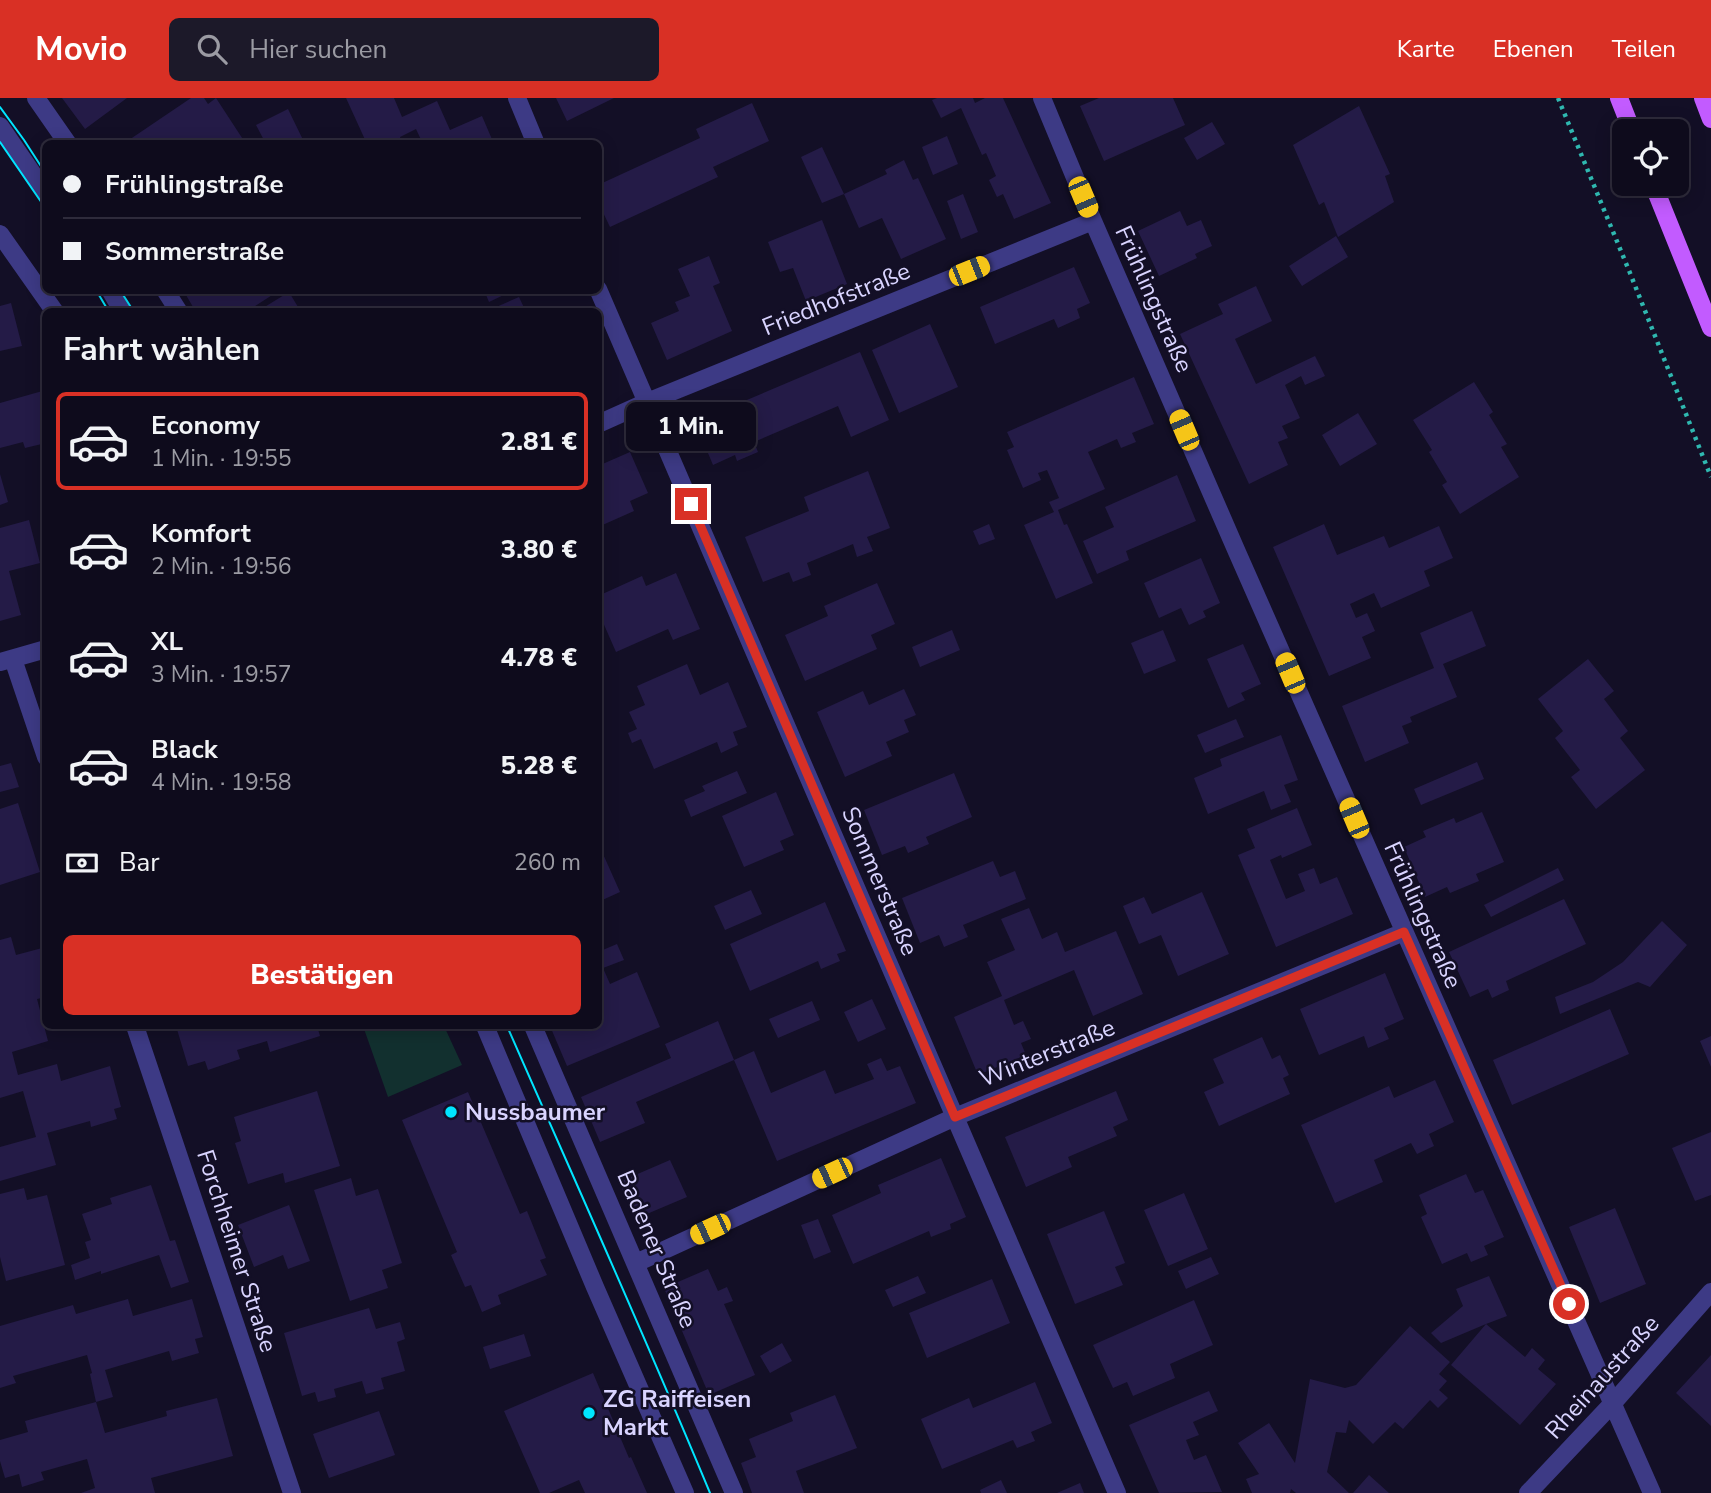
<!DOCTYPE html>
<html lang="de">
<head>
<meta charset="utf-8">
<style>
  body { margin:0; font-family:"Nunito Sans",sans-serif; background:#1c1929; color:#f1f3f6; height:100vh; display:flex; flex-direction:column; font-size:26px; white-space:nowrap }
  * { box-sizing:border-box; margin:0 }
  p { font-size:23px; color:#9b9ba3 }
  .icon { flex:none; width:38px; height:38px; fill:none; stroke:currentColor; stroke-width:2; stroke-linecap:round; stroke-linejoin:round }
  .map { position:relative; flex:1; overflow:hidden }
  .drawer { position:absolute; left:42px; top:210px; width:560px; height:721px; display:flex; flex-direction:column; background:#0e0b1c; border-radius:10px; box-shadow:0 4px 18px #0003,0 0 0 2px #2e2b3b }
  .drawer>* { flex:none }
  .top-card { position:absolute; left:42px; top:42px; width:560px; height:154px; border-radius:10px; box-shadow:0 4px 18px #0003,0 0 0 2px #2e2b3b; display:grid; align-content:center; height:154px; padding:0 21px; background:#0e0b1c }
  .tools { position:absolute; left:1612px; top:21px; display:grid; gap:14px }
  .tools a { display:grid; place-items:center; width:77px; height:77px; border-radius:10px; background:#0e0b1c; box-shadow:0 4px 18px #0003,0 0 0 2px #2e2b3b; font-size:35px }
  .end { position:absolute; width:32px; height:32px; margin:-16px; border:9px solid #d93025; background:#fff; box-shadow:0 0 0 4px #fff }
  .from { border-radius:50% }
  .bubble { position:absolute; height:49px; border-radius:10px; background:#0e0b1c; box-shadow:0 4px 18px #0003,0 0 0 2px #2e2b3b; font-size:23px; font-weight:800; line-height:49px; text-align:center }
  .car { position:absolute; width:21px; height:42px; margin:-21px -10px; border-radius:9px; box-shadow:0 0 5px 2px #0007; background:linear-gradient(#f5c518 24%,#345 0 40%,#f5c518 0 76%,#345 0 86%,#f5c518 0) }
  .top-card b { display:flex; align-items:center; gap:24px; height:66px; font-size:26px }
  .top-card b+b { border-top:2px solid #2e2b3b }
  .top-card i { width:18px; height:18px; background:#f1f3f6 }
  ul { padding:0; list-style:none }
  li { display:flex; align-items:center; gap:21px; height:98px; margin:0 14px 10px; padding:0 7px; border:4px solid transparent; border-radius:10px }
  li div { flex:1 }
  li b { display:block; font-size:26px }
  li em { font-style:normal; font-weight:800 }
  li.on { border-color:#d93025 }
  li>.icon { width:63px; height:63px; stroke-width:1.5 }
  h2 { padding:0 21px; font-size:32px; line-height:84px }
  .pay { display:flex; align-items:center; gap:18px; height:77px; padding:0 21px; font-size:26px }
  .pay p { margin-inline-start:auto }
  .button { display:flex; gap:14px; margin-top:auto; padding:14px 21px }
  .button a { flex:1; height:80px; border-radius:10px; background:#d93025; color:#fff; font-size:28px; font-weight:800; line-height:80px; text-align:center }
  header { display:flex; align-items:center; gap:42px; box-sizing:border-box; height:98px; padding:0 35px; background:#d93025; color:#fff }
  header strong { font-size:33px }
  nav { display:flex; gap:38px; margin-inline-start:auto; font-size:24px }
  .search { width:490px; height:63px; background:#1c1929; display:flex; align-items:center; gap:18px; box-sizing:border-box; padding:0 24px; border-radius:10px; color:#9b9ba3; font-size:26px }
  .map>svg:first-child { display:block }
  .green { fill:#12302f }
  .building { fill:#241b47 }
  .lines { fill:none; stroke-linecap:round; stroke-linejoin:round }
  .path { stroke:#2fb8b0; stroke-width:4.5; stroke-dasharray:3.5 5; stroke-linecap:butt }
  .minor { stroke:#3d3a85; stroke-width:18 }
  .major { stroke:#c25bff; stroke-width:18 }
  .tram { stroke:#00e5ff; stroke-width:2 }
  .route { stroke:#d93025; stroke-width:9 }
  .poi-dot { fill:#00e5ff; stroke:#130f26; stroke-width:2.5 }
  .labels { text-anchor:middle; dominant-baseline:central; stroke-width:5; stroke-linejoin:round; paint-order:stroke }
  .street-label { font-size:24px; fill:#d9d4ff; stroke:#130f26 }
  .poi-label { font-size:24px; font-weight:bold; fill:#d9d4ff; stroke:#130f26; text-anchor:start }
</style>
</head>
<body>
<header>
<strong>Movio</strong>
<div class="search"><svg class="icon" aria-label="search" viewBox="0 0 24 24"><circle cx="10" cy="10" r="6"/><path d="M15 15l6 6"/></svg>Hier suchen</div>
<nav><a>Karte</a><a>Ebenen</a><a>Teilen</a></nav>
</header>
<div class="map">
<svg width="1711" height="1395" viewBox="0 0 1711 1395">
  <rect width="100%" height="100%" fill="#130f26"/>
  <path class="green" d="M363 928H444L462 967 388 999Z"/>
  <path class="building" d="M62 0H127L85 31Z
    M191 0H204L208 6 216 0 246 46H123Z
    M346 0H394L402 19 437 3 450 32 482 18 494 46H423L416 31 400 39 402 46H367Z
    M556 0H614L567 23Z
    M937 0H973L975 5 985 0H1003L1051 105 1014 121 1003 96 997 99 989 82 996 78 986 55 982 57 961 10 941 20 932 2Z
    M1099 0H1173L1185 27 1104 63 1080 8Z
    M752 5 769 43 713 69 718 79 610 129 598 104V87L700 40 696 31Z
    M1359 8 1390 76 1385 78 1394 104 1338 139 1324 104 1319 107 1293 47Z
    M288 11 305 46H266L256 27Z
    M1212 24 1225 46 1197 62 1184 40Z
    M947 38 958 66 933 77 922 49Z
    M822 49 844 96 887 76 885 72 904 62 913 82 918 80 946 141 901 161 882 120 859 130 844 96 822 105 801 59Z
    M963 96 978 134 961 141 947 103Z
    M1180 113 1187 128 1201 122 1212 148 1195 156 1197 160 1159 178 1138 133Z
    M822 122 847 186 806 203 793 170 780 174 768 144Z
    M1336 138 1348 159 1302 188 1289 168Z
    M709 158 720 185 713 188 732 233 667 262 651 225 679 213 675 204 690 198 678 171Z
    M1074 169 1090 205 1077 211 1080 220 1058 230 1054 221 995 246 980 209Z
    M1256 188 1272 223 1235 241 1256 286 1315 258 1325 278 1305 287 1301 278 1285 287 1300 320 1282 328 1288 340 1278 344 1288 367 1249 386 1180 236 1223 216 1218 206Z
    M183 192 241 193 280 192 246 214H196Z
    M484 192H514L489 204Z
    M289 194 301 214H265L263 210Z
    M519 199 526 214H485Z
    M11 205 22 248 0 253V208Z
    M930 226 958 289 899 315 872 252Z
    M860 254 889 322 851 339 838 308 754 344 758 354 737 363 735 357 713 367 695 324Z
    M1134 279 1154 326 1132 335 1136 344 1121 350 1117 341 1088 354 1105 391 1058 412 1064 427 1067 426 1093 485 1056 501 1024 427 1054 414 1049 404 1059 400 1047 372 1038 375 1041 382 1023 390 1007 352 1014 349 1007 334Z
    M1474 284 1493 314 1489 317 1507 346 1501 349 1519 379 1460 416 1442 387 1447 384 1429 354 1432 352 1413 322Z
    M46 292V345L25 350 23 344 0 350V305Z
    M1358 315 1377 346 1340 368 1322 337Z
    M630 354 648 395 630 403 634 413 598 429V368Z
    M868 373 890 430 867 439 873 453 857 459 853 446 807 465 811 477 793 484 789 474 763 484 745 439 809 413 804 399Z
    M0 376 8 404 0 407Z
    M1177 377 1196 423 1126 453 1129 462 1097 476 1083 443 1114 429 1105 409Z
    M29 422 40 465 9 473 21 517 0 523V430Z
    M989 426 995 441 979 447 973 433Z
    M1324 426 1337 457 1384 438 1389 450 1439 428 1453 460 1424 473 1430 488 1381 510 1374 495 1350 506 1356 520 1367 515 1375 533 1362 539 1371 560 1329 578 1273 449Z
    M1201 460 1220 505 1203 513 1206 519 1189 527 1181 510 1159 520 1144 485Z
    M676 475 700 531 673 542 668 531 616 554 598 513V498L642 478 646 488Z
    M877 485 895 526 871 537 877 551 805 583 785 537 828 518 824 508Z
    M1472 513 1486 548 1443 566 1457 599 1410 619 1412 624 1402 628 1409 645 1365 664 1342 608 1434 570 1420 535Z
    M952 532 960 552 920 569 912 549Z
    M1163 532 1176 563 1144 576 1131 545Z
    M1243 546 1261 586 1241 595 1245 602 1228 610 1207 561Z
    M1588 561 1614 593 1604 601 1628 633 1620 640 1645 672 1596 711 1571 679 1580 672 1555 640 1563 633 1538 601Z
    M687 566 700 597 728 584 747 629 733 634 738 647 721 655 717 644 654 671 641 641 632 645 628 635 637 631 629 614 645 607 637 588Z
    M904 591 916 617 904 622 909 634 886 644 892 658 845 679 817 614 863 593 869 607Z
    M1236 621 1244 639 1205 655 1197 637Z
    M1281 637 1298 682 1284 687 1291 704 1271 712 1264 693 1208 716 1194 680 1222 668 1220 661Z
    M1477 664 1484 681 1421 707 1414 691Z
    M11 665 19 689 0 694V668Z
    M737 673 747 695 691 719 684 702 705 693 702 688Z
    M954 675 972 719 926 739 929 746 908 755 905 748 882 757 864 712Z
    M776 694 794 737 780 743 784 752 744 769 722 718Z
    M18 705 40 774 0 787V711Z
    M1297 710 1312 747 1282 760 1281 757 1270 762 1286 801 1305 793 1298 776 1314 770 1320 786 1337 779 1353 816 1276 849 1238 757 1255 750 1247 731Z
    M1482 714 1504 764 1476 776 1479 783 1450 795 1447 789 1425 799 1404 749 1426 739 1423 733 1454 720 1456 725Z
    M603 756 620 794 598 804V758Z
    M993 763 1000 779 1015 773 1026 801 963 827 968 839 944 849 939 837 920 845 902 800Z
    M1558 770 1564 782 1491 819 1484 807Z
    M751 792 762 816 725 832 714 808Z
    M1202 794 1229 856 1178 878 1161 837 1139 846 1123 808 1144 799 1152 816Z
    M1564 801 1586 846 1506 883 1509 892 1492 900 1488 891 1470 899 1449 854Z
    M825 804 846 853 837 856 840 863 821 871 818 863 750 893 730 846Z
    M1029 810 1042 841 1057 834 1065 854 1116 833 1143 896 1093 918 1074 872 1004 902 1014 927 1023 923 1031 941 1021 945 1026 957 978 977 954 919 1002 898 987 864 1015 852 1001 821Z
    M1662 823 1687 847 1650 889 1638 884 1560 916 1555 899 1593 884 1623 864Z
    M11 839 16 857 46 849V899L37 901 48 943 12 954 18 977 57 966 61 983 110 968 121 1009 114 1011 117 1021 91 1029 90 1023 47 1035 56 1067 0 1083V1049L36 1039 23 993 0 1000V842Z
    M617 846 624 862 603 870 610 886 637 874 660 929 567 968 550 928H598V854Z
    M1385 875 1404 921 1384 930 1389 941 1368 950 1364 938 1319 957 1300 911Z
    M872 901 886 931 858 944 844 914Z
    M812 903 820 922 778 940 769 921Z
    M1610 911 1629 956 1512 1007 1493 962Z
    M718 923 734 962 636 1004 645 1025 600 1044 581 999 671 960 665 946Z
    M176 928H317L320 938 270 954 267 943 237 952 240 961 208 972 205 963 188 968Z
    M1711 938V969L1700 943Z
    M1262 939 1272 961 1280 957 1289 977 1283 980 1290 996 1219 1028 1204 994 1224 985 1213 961Z
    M754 953 771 995 825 972 835 996 874 981 867 966 881 960 887 973 900 968 916 1005 777 1063 734 962Z
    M1435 982 1454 1024 1429 1036 1434 1048 1417 1056 1411 1045 1374 1062 1383 1084 1335 1105 1301 1027 1389 988 1394 1000Z
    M317 993 340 1068 285 1085 283 1075 248 1086 235 1045 241 1043 234 1019Z
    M1116 993 1128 1022 1113 1029 1117 1038 1068 1059 1072 1069 1026 1089 1005 1039Z
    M468 994 520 1116 527 1113 546 1160 540 1162 547 1177 498 1197 501 1206 482 1214 471 1187 465 1189 451 1157 457 1154 402 1022Z
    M1711 1034V1097L1695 1103 1672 1050Z
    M941 1060 966 1119 950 1126 951 1131 931 1139 929 1133 853 1166 832 1117 881 1095 878 1087Z
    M670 1062 687 1099 635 1121 619 1084Z
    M1466 1076 1475 1095 1483 1092 1504 1139 1484 1148 1488 1157 1471 1164 1467 1155 1442 1166 1421 1119 1427 1116 1419 1097Z
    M351 1080 356 1098 378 1091 402 1165 382 1172 388 1190 350 1203 314 1092Z
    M151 1087 170 1143 175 1142 189 1184 171 1190 159 1157 101 1176V1173L75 1182 71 1167 90 1160 85 1144 91 1142 82 1116 112 1106 110 1100Z
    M24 1090 27 1102 47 1097 65 1167 6 1183 0 1159V1096Z
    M1184 1095 1208 1151 1168 1168 1144 1112Z
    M289 1107 310 1163 288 1171 283 1157 254 1169 238 1127Z
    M1615 1110 1646 1186 1600 1205 1569 1129Z
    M1104 1113 1125 1165 1115 1169 1123 1187 1075 1206 1047 1136Z
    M818 1121 831 1154 814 1161 801 1127Z
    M1211 1159 1219 1176 1186 1191 1178 1173Z
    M708 1171 718 1193 727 1189 733 1203 724 1206 755 1277 709 1297 664 1190Z
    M918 1178 926 1195 893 1209 885 1192Z
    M1489 1178 1507 1218 1486 1226 1525 1259 1532 1250 1545 1262 1538 1271 1556 1286 1520 1327 1451 1267 1486 1226 1441 1245 1431 1235 1463 1208 1456 1191Z
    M992 1181 1010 1225 927 1260 909 1215Z
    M128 1201 133 1218 192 1201 203 1239 195 1241 199 1255 172 1263 169 1253 105 1272 113 1299 96 1304 90 1276 92 1275 87 1257 13 1278 16 1285 0 1290V1228L73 1207 76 1216Z
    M1194 1202 1213 1247 1170 1266 1175 1280 1133 1298 1127 1284 1113 1290 1093 1247Z
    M369 1210 376 1231 400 1224 405 1241 397 1244 405 1273 381 1280 384 1291 366 1296 362 1283 334 1291 336 1299 318 1304 315 1294 302 1298 284 1235Z
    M1410 1228 1450 1264 1439 1276 1447 1283 1439 1292 1448 1300 1438 1310 1430 1302 1403 1331 1395 1324 1373 1346 1349 1322 1346 1335 1336 1334 1327 1374 1349 1395H1296L1291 1391 1290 1395H1252L1246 1381 1259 1376 1238 1345 1269 1325 1295 1365 1310 1281 1345 1290 1356 1287Z
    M524 1236 531 1258 490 1271 483 1249Z
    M782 1245 792 1263 770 1275 760 1258Z
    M1711 1257V1328L1676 1295Z
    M593 1275 629 1360 631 1359 647 1395H585L579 1382 549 1395H540L504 1313Z
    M1035 1284 1052 1325 1031 1334 1035 1343 1017 1350 1013 1342 942 1371 921 1321 969 1300 973 1310Z
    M1209 1293 1218 1313 1193 1324 1199 1337 1186 1342 1194 1362 1206 1357 1222 1394 1159 1395 1129 1327Z
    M835 1297 857 1350 796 1373 804 1395H752L741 1365 756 1359 749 1341 793 1323 790 1315Z
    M217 1300 233 1358 151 1380 155 1395H81L95 1390 87 1361 41 1374 44 1382 22 1389 19 1376 5 1380 0 1363V1342L28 1334 25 1323 96 1304 105 1335 167 1318 166 1313Z
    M379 1313 395 1357 329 1380 313 1336Z
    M1369 1377 1389 1395H1353Z
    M1001 1382 1007 1395H981L980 1392Z
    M1080 1385 1084 1395H1057Z"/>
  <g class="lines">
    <path class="path" d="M1558 0 1630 175 1711 379"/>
    <path class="minor" d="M36 0 68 46
      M517 0 536 46
      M1042 0 1093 123 1237 454 1652 1395
      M0 28 46 95
      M0 136 55 214
      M598 191 1117 1395
      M110 192 123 214
      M165 192 179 214
      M598 326 647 304 1093 123
      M13 561 46 659
      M0 564 46 551
      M135 928 292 1395
      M485 928 595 1189 685 1395
      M533 928 734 1395
      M636 1165 955 1019 1404 834
      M1528 1395 1613 1305 1711 1194"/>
    <path class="major" d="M1619 0 1632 33
      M1703 0 1711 21
      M1653 86 1711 230"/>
    <path class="tram" d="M0 9 24 42 46 76
      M0 44 46 111
      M96 192 109 214
      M120 192 134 214
      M507 928C575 1083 645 1238 710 1395"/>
  </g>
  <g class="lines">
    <path class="route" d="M691 406 955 1019 1404 834 1569 1206"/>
  </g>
  <g class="poi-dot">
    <circle cx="451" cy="1014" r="7"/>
    <circle cx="589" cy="1315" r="7"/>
  </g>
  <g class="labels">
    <g class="street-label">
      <text transform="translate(836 201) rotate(-22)">Friedhofstraße</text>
      <text transform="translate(1154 201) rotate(66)">Frühlingstraße</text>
      <text transform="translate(880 783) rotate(67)">Sommerstraße</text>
      <text transform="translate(1423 817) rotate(66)">Frühlingstraße</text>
      <text transform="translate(1047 955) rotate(-22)">Winterstraße</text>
      <text transform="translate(657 1151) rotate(67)">Badener Straße</text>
      <text transform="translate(237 1153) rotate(72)">Forchheimer Straße</text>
      <text transform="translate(1602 1279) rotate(-48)">Rheinaustraße</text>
    </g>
    <g class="poi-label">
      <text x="465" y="1014">Nussbaumer</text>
      <text x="603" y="1301">ZG Raiffeisen<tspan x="603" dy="28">Markt</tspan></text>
    </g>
  </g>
</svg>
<div class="tools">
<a><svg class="icon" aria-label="locate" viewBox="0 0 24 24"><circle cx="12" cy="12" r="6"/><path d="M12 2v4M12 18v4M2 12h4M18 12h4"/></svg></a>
</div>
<i class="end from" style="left:1569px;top:1206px"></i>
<i class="end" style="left:691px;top:406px"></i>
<div class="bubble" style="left:626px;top:304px;width:130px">1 Min.</div>
<i class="car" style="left:1083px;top:99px;rotate:157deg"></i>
<i class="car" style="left:969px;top:173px;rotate:68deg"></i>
<i class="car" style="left:1184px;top:332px;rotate:337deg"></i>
<i class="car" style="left:1290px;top:575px;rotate:337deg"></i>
<i class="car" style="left:1354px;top:720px;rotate:337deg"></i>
<i class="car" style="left:832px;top:1075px;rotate:245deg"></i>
<i class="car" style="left:710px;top:1131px;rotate:245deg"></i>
<div class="top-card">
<b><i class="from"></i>Frühlingstraße</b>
<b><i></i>Sommerstraße</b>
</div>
<section class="drawer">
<h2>Fahrt wählen</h2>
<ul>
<li class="on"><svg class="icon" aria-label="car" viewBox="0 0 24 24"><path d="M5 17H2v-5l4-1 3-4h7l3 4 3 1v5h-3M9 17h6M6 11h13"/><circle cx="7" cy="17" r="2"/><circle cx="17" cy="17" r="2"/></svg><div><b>Economy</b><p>1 Min. · 19:55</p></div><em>2.81 €</em></li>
<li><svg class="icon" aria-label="car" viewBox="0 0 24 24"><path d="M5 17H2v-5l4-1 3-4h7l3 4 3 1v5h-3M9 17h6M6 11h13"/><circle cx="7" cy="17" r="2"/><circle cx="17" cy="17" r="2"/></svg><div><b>Komfort</b><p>2 Min. · 19:56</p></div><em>3.80 €</em></li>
<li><svg class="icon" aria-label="car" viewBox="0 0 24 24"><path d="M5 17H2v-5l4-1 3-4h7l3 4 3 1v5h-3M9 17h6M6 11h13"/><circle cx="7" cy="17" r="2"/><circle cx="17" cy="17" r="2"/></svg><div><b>XL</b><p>3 Min. · 19:57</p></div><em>4.78 €</em></li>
<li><svg class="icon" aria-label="car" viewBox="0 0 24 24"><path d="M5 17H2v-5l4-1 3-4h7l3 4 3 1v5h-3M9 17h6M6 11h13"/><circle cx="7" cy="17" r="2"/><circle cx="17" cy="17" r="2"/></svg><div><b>Black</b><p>4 Min. · 19:58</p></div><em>5.28 €</em></li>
</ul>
<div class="pay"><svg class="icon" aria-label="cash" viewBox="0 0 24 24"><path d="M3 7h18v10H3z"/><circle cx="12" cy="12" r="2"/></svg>Bar<p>260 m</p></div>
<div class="button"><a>Bestätigen</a></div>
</section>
</div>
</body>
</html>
